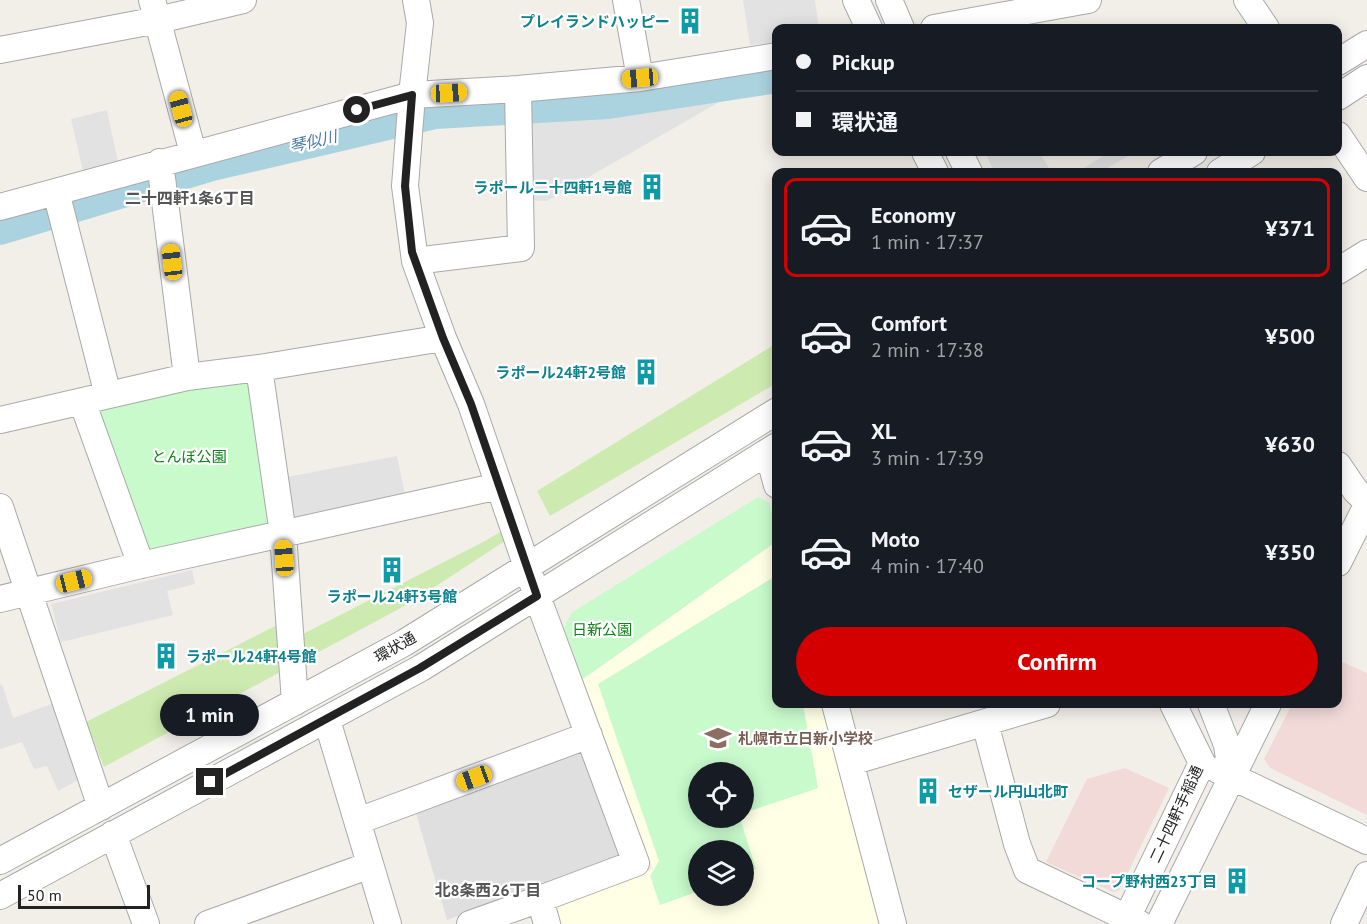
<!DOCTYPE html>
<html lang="en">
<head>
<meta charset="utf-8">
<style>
  body { margin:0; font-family:"PT Sans","Noto Sans JP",sans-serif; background:#242831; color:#f1f3f6; height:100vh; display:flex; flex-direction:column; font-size:22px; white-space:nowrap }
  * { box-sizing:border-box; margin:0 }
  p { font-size:20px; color:#9ea1a6 }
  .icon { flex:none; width:33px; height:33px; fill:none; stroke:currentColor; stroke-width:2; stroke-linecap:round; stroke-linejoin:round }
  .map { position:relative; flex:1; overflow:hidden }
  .panel { position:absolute; left:772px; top:168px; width:570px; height:540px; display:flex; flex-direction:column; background:#171b24; border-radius:12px; box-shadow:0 3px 15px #0003 }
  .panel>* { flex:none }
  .top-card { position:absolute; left:772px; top:24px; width:570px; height:132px; border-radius:12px; box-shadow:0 3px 15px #0003; display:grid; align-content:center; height:132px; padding:0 24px; background:#171b24 }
  .tools { position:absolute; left:688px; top:762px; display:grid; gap:12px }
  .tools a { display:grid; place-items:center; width:66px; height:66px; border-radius:50%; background:#171b24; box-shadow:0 3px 15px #0003; font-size:30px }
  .scale { position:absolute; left:18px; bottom:15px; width:132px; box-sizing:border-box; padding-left:6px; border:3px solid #222; border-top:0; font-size:16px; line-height:21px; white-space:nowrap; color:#222; -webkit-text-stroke:4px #fff; paint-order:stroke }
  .end { position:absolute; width:27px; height:27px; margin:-14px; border:8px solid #222; background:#fff; box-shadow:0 0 0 3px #fff }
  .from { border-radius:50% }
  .bubble { position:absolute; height:42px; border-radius:21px; background:#171b24; box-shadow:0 3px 15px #0003; font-size:20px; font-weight:800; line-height:42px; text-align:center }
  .car { position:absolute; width:18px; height:36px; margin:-18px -9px; border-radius:8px; box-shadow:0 0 4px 2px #0007; background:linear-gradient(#f5c518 24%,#345 0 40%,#f5c518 0 76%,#345 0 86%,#f5c518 0) }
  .top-card b { display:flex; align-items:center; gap:21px; height:57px; font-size:22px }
  .top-card b+b { border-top:2px solid #363941 }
  .top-card i { width:15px; height:15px; background:#f1f3f6 }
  ul { padding:10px 0 0; list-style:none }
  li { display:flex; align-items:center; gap:18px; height:99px; margin:0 12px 9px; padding:0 12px; border:3px solid transparent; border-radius:12px }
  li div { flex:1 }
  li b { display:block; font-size:22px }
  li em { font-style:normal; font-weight:800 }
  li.selected { border-color:#d40000 }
  li>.icon { width:54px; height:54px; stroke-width:1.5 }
  .action { display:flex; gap:12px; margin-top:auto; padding:12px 24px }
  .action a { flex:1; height:69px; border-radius:36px; background:#d40000; color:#fff; font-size:24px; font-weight:800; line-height:69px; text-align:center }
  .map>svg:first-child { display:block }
  .residential { fill:#e0dfdf }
  .commercial { fill:#f2dad9 }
  .education { fill:#ffffe5; fill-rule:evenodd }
  .grass { fill:#cdebb0 }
  .park { fill:#c8facc }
  .parking { fill:#e2e2e2 }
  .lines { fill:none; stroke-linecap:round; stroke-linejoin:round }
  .river { stroke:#aad3df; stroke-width:32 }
  .minor-casing { stroke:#a9a9a9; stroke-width:28 }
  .minor { stroke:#fff; stroke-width:26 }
  .route { stroke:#222; stroke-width:8 }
  .labels { text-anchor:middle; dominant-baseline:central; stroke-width:4.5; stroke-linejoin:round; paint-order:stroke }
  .culture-label { font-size:15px; font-weight:bold; fill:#0d838f; stroke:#fff; text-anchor:end }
  .park-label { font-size:15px; fill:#0c8416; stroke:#fff }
  .street-label { font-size:15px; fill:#222; stroke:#fff }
  .education-label { font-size:15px; font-weight:bold; fill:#785e54; stroke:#fff; text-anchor:start }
  .water-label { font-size:16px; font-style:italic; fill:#4a7aab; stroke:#fff }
  .neighbourhood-label { font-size:16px; font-weight:bold; fill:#555; stroke:#fff }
</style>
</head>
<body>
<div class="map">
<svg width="1367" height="924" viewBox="0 0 1367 924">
  <rect width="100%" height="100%" fill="#f2efe9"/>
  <path class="residential" d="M581 749 623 856 447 920 415 810Z"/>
  <path class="commercial" d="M1338 660 1367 673V815L1270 768 1264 759 1292 704H1338Z
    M1125 768 1169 788 1119 891 1113 892 1046 862 1087 779Z"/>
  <path class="education" d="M777 541V704H823L881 924H559L553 906 653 869 583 679ZM699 772H744V818H699ZM699 850H744V896H699Z"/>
  <path class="grass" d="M777 343V383L550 516 537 491Z
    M502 531 505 541 410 603 304 660 301 635 485 541Z
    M279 624 284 670 104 767 86 722Z"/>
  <path class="park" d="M253 375 268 525 148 552 97 411 102 404Z
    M758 497 769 503 777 530V541L583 679 564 628 571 613Z
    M777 575V704H803L818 788 744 813V772H699V818H740L756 869 744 873V850H699V891L660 905 650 876 659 861 598 684Z"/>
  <path class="parking" d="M743 0H815L819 28H777V42L750 45Z
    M721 101 547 201 529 200V119L625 115Z
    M107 110 119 167 84 175 71 119Z
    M985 152H1039L1049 168 1042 172H994Z
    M1110 152H1131L1133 153 1101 172H1077Z
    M397 456 406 499 290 521 282 478Z
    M192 570 195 584 167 591 173 615 61 642 51 604Z
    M2 684 13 718 54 703 80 779 58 791 47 766 34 769 22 742 0 749V685Z"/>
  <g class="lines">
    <path class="river" d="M0 229 212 165 435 113 608 103 777 77"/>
    <g class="minor-casing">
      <path id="minor" d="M152 0 193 153
        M416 0 420 23 412 95 405 186 415 261 443 338 471 404 537 596 636 863 540 899 547 924
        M626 0 640 78
        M856 0 869 28
        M889 0 901 28
        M1247 0 1266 28
        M934 28 1088 0
        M0 50 158 20 243 0
        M1338 62 1367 44
        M1338 97 1367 78
        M1338 135 1367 178
        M925 152 935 172
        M959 152 969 172
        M160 162 187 377
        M1161 172 1194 152
        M1220 172 1252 152
        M56 192 108 395
        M0 207 412 95 518 89 640 78 777 56
        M415 261 521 248 518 89
        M1338 271 1367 253
        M259 368 283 534 295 702
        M82 401 141 565
        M0 420 187 377 259 368 443 338
        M768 452 777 485
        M1338 465 1355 490 1367 502
        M0 507 101 807
        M1338 563 1367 505
        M0 599 141 565 499 486
        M835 704 893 924
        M327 720 388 924
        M985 723 1017 844 1027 870 1140 924
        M851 762 1047 704
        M1218 770 1367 841
        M1232 777 1268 704
        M358 821 589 735
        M113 834 146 924
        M0 861 404 643 777 411
        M0 896 421 668 777 446
        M208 924 370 865
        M470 924 540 899
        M1124 924 1202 763 1173 704
        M1159 924 1232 777 1227 745 1211 704
        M1344 924 1367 875"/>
    </g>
    <use href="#minor" class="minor"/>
  </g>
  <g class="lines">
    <path class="route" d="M210 782 420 668 537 596 471 404 443 338 412 252 405 186 412 95 357 110"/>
  </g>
  <defs>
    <g id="building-bare" transform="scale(2.07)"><path d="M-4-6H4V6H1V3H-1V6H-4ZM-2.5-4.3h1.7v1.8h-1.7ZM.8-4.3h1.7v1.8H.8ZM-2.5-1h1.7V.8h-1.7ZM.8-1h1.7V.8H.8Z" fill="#0f9aa8" stroke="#fff" stroke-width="2.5" paint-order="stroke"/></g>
    <g id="school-bare" transform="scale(2.07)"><path d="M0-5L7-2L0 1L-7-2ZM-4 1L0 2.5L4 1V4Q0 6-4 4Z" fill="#8d6e63" stroke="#fff" stroke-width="2.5" paint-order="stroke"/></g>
  </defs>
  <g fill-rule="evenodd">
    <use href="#building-bare" x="690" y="21"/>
    <use href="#building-bare" x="652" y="187"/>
    <use href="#building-bare" x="646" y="372"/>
    <use href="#building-bare" x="392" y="570"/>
    <use href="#building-bare" x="166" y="656"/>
    <use href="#school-bare" x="718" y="738"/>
    <use href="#building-bare" x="928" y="791"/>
    <use href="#building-bare" x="1237" y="881"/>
  </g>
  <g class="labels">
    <g class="culture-label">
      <text x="670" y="21">プレイランドハッピー</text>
      <text x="632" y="187">ラポール二十四軒1号館</text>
      <text x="626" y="372">ラポール24軒2号館</text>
      <text x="392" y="596" text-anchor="middle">ラポール24軒3号館</text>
      <text x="186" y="656" text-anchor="start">ラポール24軒4号館</text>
      <text x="948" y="791" text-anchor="start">セザール円山北町</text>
      <text x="1217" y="881">コープ野村西23丁目</text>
    </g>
    <g class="park-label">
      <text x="189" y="456">とんぼ公園</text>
      <text x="602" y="629">日新公園</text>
    </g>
    <g class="street-label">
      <text transform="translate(395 647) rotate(-30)">環状通</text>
      <text transform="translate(1176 814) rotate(-65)">二十四軒手稲通</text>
    </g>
    <g class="education-label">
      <text x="738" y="738">札幌市立日新小学校</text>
    </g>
    <g class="water-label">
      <text transform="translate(313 141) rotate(-13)">琴似川</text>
    </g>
    <g class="neighbourhood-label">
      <text x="190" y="198">二十四軒1条6丁目</text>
      <text x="488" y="890">北8条西26丁目</text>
    </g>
  </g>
</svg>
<div class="tools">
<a><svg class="icon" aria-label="locate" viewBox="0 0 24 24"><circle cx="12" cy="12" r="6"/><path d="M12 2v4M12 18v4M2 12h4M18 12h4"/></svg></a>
<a><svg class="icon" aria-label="layers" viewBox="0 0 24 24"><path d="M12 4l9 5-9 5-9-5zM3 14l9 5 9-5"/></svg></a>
</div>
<div class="scale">50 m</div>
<i class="end from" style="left:357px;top:110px"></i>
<i class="end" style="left:210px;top:782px"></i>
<div class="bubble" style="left:160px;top:694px;width:99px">1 min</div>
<i class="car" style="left:640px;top:78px;rotate:265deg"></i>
<i class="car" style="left:449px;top:93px;rotate:87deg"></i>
<i class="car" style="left:181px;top:109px;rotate:345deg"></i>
<i class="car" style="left:172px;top:262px;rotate:353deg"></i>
<i class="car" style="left:284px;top:558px;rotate:356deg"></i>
<i class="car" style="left:74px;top:581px;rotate:76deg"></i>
<i class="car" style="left:474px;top:778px;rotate:250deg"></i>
<div class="top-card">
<b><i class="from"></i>Pickup</b>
<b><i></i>環状通</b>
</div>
<section class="panel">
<ul>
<li class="selected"><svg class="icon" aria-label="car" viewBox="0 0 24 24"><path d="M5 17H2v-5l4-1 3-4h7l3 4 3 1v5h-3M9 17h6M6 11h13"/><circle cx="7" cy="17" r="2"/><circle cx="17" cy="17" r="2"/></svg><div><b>Economy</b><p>1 min · 17:37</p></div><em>¥371</em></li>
<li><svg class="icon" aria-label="car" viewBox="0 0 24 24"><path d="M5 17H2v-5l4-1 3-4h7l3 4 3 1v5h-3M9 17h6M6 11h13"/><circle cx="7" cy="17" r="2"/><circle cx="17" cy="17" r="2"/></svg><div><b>Comfort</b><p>2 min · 17:38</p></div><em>¥500</em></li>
<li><svg class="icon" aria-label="car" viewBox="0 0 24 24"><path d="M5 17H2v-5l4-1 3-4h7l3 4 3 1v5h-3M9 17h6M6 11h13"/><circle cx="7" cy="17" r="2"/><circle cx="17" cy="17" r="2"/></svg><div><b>XL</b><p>3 min · 17:39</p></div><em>¥630</em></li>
<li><svg class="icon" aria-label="car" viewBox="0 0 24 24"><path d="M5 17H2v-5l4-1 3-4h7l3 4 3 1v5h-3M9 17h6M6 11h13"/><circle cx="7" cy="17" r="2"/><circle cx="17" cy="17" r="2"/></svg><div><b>Moto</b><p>4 min · 17:40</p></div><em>¥350</em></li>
</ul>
<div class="action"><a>Confirm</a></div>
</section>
</div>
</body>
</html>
